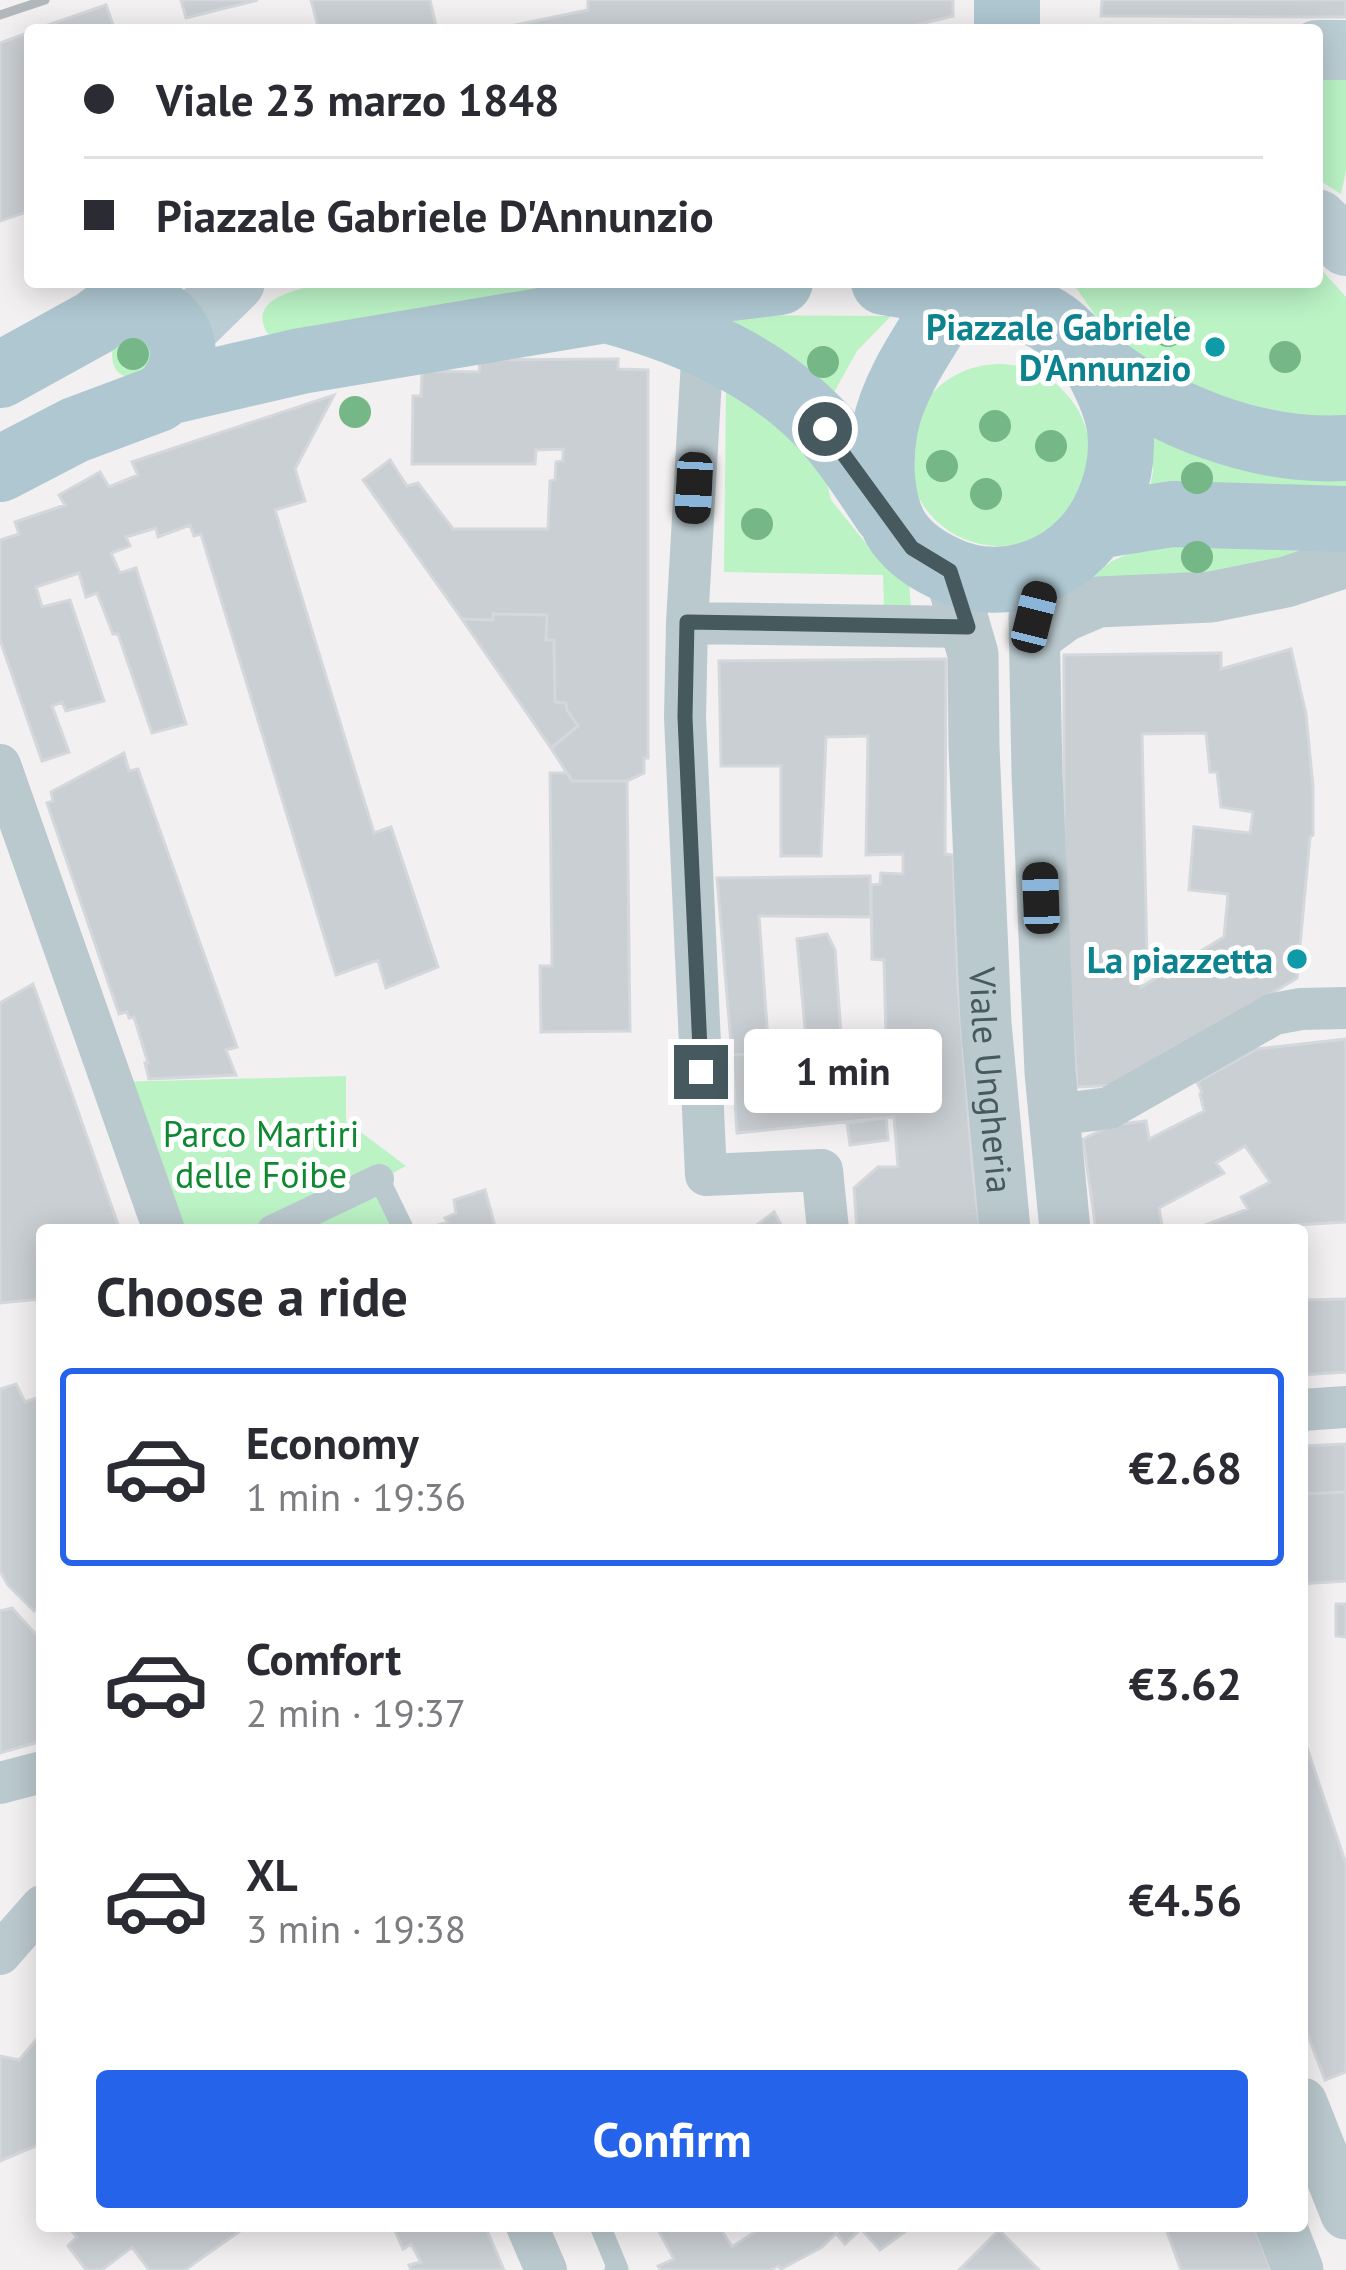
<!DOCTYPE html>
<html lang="en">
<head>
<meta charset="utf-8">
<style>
  body { margin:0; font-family:"PT Sans",sans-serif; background:#f2f2f3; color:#2b2b33; height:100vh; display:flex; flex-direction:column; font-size:45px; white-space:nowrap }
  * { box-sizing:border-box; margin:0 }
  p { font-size:39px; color:#7c7c81 }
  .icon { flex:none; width:66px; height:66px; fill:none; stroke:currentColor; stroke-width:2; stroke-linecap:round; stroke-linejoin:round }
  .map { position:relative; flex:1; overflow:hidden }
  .drawer { position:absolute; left:36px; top:1224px; width:1272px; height:1008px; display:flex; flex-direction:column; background:#fff; border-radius:12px; box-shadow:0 6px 30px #0003 }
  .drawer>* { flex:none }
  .top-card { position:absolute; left:24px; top:24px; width:1299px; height:264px; border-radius:12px; box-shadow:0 6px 30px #0003; display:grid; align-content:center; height:264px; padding:0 60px; background:#fff }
  .end { position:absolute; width:54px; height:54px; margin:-27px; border:15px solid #46595f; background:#fff; box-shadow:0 0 0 6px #fff }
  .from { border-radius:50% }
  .bubble { position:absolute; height:84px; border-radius:12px; background:#fff; box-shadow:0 6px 30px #0003; font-size:39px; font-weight:600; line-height:84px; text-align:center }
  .car { position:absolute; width:36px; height:72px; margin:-36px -18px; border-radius:15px; box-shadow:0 0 9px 3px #0007; background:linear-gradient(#222 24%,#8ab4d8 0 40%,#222 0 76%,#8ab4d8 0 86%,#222 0) }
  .top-card b { display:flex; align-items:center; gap:42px; height:114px; font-size:45px }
  .top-card b+b { border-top:3px solid #e1e1e2 }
  .top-card i { width:30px; height:30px; background:#2b2b33 }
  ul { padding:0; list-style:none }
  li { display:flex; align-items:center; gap:36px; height:198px; margin:0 24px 18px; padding:0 36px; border:6px solid transparent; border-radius:12px }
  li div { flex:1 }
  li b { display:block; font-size:45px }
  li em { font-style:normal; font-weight:600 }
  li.active { border-color:#2563eb }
  li>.icon { width:108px; height:108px; stroke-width:1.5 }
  h2 { padding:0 60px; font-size:54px; line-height:144px }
  .cta { display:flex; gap:24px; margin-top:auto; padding:24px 60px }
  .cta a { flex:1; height:138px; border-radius:12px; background:#2563eb; color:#fff; font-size:48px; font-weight:600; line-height:138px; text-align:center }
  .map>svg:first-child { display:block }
  .green { fill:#bbf3c5 }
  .building { fill:#cacfd3; stroke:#d4d8dc; stroke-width:3; fill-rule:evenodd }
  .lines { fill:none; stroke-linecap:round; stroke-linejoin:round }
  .service { stroke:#bac9ce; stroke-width:21 }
  .pedestrian { stroke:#bac9ce; stroke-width:30 }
  .minor { stroke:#bac9ce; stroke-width:42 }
  .tertiary { stroke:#bac9ce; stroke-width:51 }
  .secondary { stroke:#bcced5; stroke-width:60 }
  .primary { stroke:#aec7d1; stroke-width:66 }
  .rail { stroke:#b2b7bb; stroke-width:9 }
  .tree { fill:#76b787 }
  .route { stroke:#46595f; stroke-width:15 }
  .culture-dot { fill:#0f9aa8; stroke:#fff; stroke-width:4.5 }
  .labels { text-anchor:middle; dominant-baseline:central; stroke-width:10; stroke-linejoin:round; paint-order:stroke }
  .culture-label { font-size:36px; font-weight:bold; fill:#0d838f; stroke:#fff; text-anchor:end }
  .street-label { font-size:36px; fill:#46595f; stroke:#fff }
  .park-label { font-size:36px; fill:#0f8931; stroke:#fff }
</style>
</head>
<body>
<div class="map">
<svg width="1346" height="2270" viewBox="0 0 1346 2270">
  <rect width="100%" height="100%" fill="#f3f0f1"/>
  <path class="green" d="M1317 70H1346V171L1341 194 1317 179Z
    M1317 265 1346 297V418L1273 415 1166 375 1130 351 1100 322 1072 282H1317Z
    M329 282H585L285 340 267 333C246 295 304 289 329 282Z
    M720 315 891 316 857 351 832 396Z
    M149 338 151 366C146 370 140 375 134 376 111 380 109 354 115 340Z
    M908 455a91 91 0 1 1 182 0a91 91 0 1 1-182 0Z
    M726 385 820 453 831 500 873 552 909 579 911 609 884 608 883 575 724 572Z
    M1151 431 1346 469V502L1147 500 1153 472Z
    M1346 540 1215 576 1064 598 1112 561 1156 542Z
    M346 1076V1121L406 1166 380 1180 404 1230H164L114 1082Z"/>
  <path class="building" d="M181 0H258L186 18Z
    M311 0H430L437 30H319Z
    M588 0H953V16L895 30H491L588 10Z
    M1102 0H1346V17L1101 16Z
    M106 5 115 30H40L39 28Z
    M30 32V211L0 221V43Z
    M618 359V369L648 370V758H644V773L627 781H572L551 748 578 726 567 710 566 703 555 702 554 640H546L547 615 493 614V620L462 619 363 480 390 460 407 486 418 483 453 529H548L550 481 555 480 556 462 563 461V449L536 450 535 464H412L413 396H421L422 371 479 372 480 360Z
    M334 395 295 469 305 501 275 510 374 833 391 827 438 967 386 988 378 960 336 975 201 534 194 536 190 525 158 537 156 528 126 537 130 546 111 553 120 573 136 568 186 724 152 733 118 634H113L97 593 86 597 79 573 36 587 42 607 70 600 104 701 66 711 62 702 52 706 69 752 42 761 0 640V540L19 534 15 522 65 505 59 495 100 472 109 487 138 475 132 462Z
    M493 614 547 615 546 640H554L555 702 566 703 567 710 578 726 551 748 462 619 493 620Z
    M1291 649 1306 714 1313 787V835L1310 837 1297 978 1120 1085 1077 1087 1064 899V655L1221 653V669ZM1206 733 1210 772H1217L1221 807 1253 812 1250 833 1194 827 1189 890 1228 894 1224 937 1141 987V960H1147L1142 734Z
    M946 659 945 854 953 855 958 985 973 1173 980 1230H857L854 1188 878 1167H898L894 1117 737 1133 732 1055 878 1046 879 1040 886 1038 884 960 872 959 871 885 880 884 881 873 903 874V854L866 855 868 736 826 737 821 856H781V766H721L719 661Z
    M124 753 129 771 138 769 237 1047 226 1050 236 1075 149 1079 145 1063H148L134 1017 129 1018 127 1012 119 1014 47 803 53 801 51 792Z
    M550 773H567L572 781H627L630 1031 541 1032 540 966H552Z
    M870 876 871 917 759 916 769 1053 732 1055 717 878Z
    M827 934 835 950 842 1048 807 1051 797 939Z
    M33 984 120 1230H42V1299L0 1303V1003Z
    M1346 1039V1222L1262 1227 1264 1230H1192L1248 1209 1241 1197 1270 1182 1245 1146 1216 1163 1224 1173 1159 1208 1163 1230H1096L1083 1139 1112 1125 1146 1121 1149 1139 1204 1111 1200 1094 1202 1092 1197 1082 1257 1049Z
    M886 1118 888 1140 850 1145 847 1123Z
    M485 1190 496 1230H424L447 1222 445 1218 456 1213 454 1200Z
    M774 1212 784 1230H750Z
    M1346 1299V1372L1302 1375V1300Z
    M16 1384 25 1402 42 1396V1603L34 1611 8 1585 0 1571V1389Z
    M1346 1444V1492L1302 1494V1446Z
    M1346 1492V1581L1302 1584V1494Z
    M1336 1604H1346V1637L1336 1636Z
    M12 1608 42 1641V1741L0 1753V1611Z
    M1302 1733 1346 1864V2072L1325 2080 1302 2020V2003L1306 2002 1302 1994Z
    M42 2033V2140L38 2145 0 2161V2056L19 2060Z
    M67 2226H247L185 2270H149L132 2247 102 2270H86L68 2246 77 2237Z
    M393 2226H485L504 2270H411L409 2265 421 2262 411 2244 403 2249Z
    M656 2226H719L732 2247 764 2226H835L838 2231 822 2247 781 2269 778 2266 770 2270H661L658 2266 674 2259Z
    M835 2226H902L906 2231 880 2250 861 2229 845 2244 836 2233 838 2231Z
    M1165 2226H1254L1271 2270H1181Z
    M999 2230 1039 2270H959Z"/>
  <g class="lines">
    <path class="service" d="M379 1179 404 1230
      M600 2226 618 2269 615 2270"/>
    <path class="pedestrian" d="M272 1230 379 1179"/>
    <path class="minor" d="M703 343 687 623 685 717 706 1175 822 1170 828 1230
      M687 623 967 627
      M0 765 164 1230
      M1054 1115 1109 1108 1274 1014 1301 1009 1346 1008
      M1302 1410 1346 1407
      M0 1783 42 1772
      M0 1954 42 1906
      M527 2226 546 2270"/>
    <g class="tertiary">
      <path d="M1046 569 1034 617 1037 774 1050 1072 1065 1230"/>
      <path id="s1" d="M949 571 973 654 974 747 986 1023 1005 1230"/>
      <path d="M1036 637 1065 616 1098 602 1211 597 1286 582 1346 562"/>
      <path d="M1302 2103 1346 2214"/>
      <path d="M1281 2226 1298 2270"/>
    </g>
    <path class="secondary" d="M1317 50H1346
      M1317 219 1346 246
      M180 336 235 282"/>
    <path class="primary" d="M1007 0V30
      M884 282C931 290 995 296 1039 315 1063 325 1076 347 1096 362 1164 417 1259 453 1346 448
      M960 282C936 327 894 378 885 428 879 459 880 499 895 527 906 546 925 559 944 568 1008 599 1083 566 1109 501 1119 478 1123 454 1120 429 1117 405 1105 383 1094 361
      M610 311C690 333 769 367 826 430 849 455 867 485 886 513
      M0 375 96 322C146 275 214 339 167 392
      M0 469 75 430 158 399 167 392 301 361 606 310 665 296 780 282
      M1097 526 1172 514 1346 519"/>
    <path class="rail" d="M0 15 45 0"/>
  </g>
  <g class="tree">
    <circle cx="1168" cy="331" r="16"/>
    <circle cx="133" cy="354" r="16"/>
    <circle cx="1285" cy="357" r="16"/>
    <circle cx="823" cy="362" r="16"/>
    <circle cx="355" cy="412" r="16"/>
    <circle cx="995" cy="426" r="16"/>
    <circle cx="1051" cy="446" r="16"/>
    <circle cx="942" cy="466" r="16"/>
    <circle cx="1197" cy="478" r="16"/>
    <circle cx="986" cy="494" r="16"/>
    <circle cx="757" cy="524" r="16"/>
    <circle cx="1197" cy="557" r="16"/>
  </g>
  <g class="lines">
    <path class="route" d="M701 1072 685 717 687 622 968 627 950 571 912 548 825 429"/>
  </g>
  <g class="culture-dot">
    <circle cx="1215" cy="347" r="12"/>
    <circle cx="1297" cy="959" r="12"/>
  </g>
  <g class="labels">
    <g class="culture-label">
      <text x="1191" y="326">Piazzale Gabriele<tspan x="1191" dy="41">D'Annunzio</tspan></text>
      <text x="1273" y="959">La piazzetta</text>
    </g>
    <g class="street-label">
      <text stroke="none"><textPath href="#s1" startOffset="513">Viale Ungheria</textPath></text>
    </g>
    <g class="park-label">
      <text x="261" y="1133">Parco Martiri<tspan x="261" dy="41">delle Foibe</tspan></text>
    </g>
  </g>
</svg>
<i class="end from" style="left:825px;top:429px"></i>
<i class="end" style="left:701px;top:1072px"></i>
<div class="bubble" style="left:744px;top:1029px;width:198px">1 min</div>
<i class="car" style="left:694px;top:488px;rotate:183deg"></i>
<i class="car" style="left:1034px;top:617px;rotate:14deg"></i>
<i class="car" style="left:1041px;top:898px;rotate:358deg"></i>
<div class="top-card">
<b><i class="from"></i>Viale 23 marzo 1848</b>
<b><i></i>Piazzale Gabriele D'Annunzio</b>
</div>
<section class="drawer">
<h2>Choose a ride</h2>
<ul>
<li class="active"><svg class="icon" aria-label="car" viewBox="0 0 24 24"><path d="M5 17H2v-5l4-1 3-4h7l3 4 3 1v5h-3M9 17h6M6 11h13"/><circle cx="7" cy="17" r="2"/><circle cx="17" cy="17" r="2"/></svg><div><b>Economy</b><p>1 min · 19:36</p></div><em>€2.68</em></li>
<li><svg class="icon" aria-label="car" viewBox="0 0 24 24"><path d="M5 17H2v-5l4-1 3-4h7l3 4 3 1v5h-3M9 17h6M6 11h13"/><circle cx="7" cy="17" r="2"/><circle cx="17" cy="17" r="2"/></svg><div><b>Comfort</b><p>2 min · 19:37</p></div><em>€3.62</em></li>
<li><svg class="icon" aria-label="car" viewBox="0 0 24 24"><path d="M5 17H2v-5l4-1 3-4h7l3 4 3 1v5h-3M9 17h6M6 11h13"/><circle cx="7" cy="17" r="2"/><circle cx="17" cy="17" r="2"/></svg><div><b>XL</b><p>3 min · 19:38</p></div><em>€4.56</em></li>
</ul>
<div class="cta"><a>Confirm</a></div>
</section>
</div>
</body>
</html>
